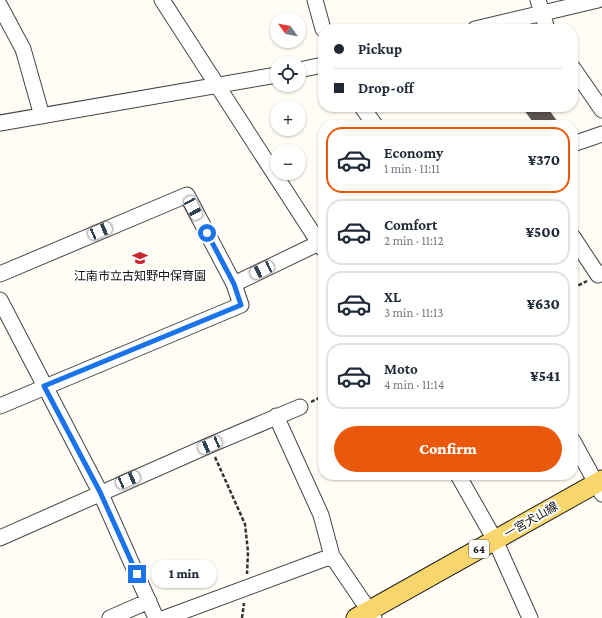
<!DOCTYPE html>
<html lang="en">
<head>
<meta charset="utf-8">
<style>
  body { margin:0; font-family:"Crimson Pro","Noto Sans JP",serif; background:#f2f2f3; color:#1f2937; height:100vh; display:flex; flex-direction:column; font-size:15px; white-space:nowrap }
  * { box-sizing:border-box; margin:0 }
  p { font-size:13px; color:#747a83 }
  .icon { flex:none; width:22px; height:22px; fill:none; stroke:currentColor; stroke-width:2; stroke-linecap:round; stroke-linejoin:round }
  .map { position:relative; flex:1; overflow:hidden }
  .panel { position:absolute; left:318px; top:120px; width:260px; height:360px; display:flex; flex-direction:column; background:#fff; border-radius:16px; box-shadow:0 1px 3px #0004 }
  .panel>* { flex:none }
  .hud { position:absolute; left:318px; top:24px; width:260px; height:88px; border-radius:16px; box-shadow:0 1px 3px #0004; display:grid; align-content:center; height:88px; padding:0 16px; background:#fff }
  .needle { width:26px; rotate:303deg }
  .controls { position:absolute; left:270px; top:12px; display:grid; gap:8px }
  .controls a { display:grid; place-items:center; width:36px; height:36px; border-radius:50%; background:#fff; box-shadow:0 1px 3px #0004; font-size:20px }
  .end { position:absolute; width:18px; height:18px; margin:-9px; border:5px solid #1a73e8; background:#fff; box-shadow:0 0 0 2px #fff }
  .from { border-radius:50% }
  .bubble { position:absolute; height:28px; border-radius:14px; background:#fff; box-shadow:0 1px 3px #0004; font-size:13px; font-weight:800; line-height:28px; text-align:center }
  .car { position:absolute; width:12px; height:24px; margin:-12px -6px; border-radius:5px; box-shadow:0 0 3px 1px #0007; background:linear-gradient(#fff 24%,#345 0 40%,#fff 0 76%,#345 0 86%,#fff 0) }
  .hud b { display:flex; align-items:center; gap:14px; height:38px; font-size:15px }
  .hud b+b { border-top:1px solid #e0e1e3 }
  .hud i { width:10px; height:10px; background:#1f2937 }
  ul { padding:7px 0 0; list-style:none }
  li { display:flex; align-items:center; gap:12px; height:66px; margin:0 8px 6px; padding:0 8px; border:2px solid #e0e1e3; border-radius:16px }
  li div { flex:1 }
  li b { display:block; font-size:15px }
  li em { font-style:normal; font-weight:800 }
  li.selected { border-color:#ea580c }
  li>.icon { width:36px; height:36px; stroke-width:1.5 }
  .action { display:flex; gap:8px; margin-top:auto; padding:8px 16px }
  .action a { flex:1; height:46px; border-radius:24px; background:#ea580c; color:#fff; font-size:16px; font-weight:800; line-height:46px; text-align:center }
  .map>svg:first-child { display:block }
  .building { fill:#5a524d }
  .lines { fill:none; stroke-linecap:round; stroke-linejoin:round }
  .minor-casing { stroke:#444; stroke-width:17 }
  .major-casing { stroke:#222; stroke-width:21 }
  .path { stroke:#333; stroke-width:2.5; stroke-dasharray:4 2; stroke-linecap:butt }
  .minor { stroke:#fff; stroke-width:15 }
  .major { stroke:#f9d66b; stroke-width:19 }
  .route { stroke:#1a73e8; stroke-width:5 }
  .labels { text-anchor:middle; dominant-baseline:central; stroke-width:4; stroke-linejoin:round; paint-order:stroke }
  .shield { fill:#fff; stroke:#585858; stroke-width:1 }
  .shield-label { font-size:11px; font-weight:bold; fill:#111 }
  .poi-label { font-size:12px; fill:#111; stroke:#fff }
  .street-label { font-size:12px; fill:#111; stroke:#fff }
</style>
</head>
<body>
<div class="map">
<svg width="602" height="618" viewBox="0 0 602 618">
  <rect width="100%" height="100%" fill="#fffdf5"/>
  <path class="building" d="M529 107H547L560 125H535L524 110Z"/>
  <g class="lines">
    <g class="minor-casing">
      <path id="minor" d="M162 0 323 249
        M315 0 323 29
        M538 0 547 29
        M0 6 23 49 42 116
        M475 29 598 0
        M573 68 602 110
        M299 70 323 65
        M362 107 375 125
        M0 123 277 75
        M573 144 602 134
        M573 237 598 275 602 273
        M0 274 187 195 234 284
        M0 300 100 492 156 618
        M0 406 241 305 234 284 319 243
        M573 441 602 494
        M458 475 495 540 530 618
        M0 538 210 445 300 407
        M332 556 374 618
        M110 618 149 601
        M165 618 332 556 321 515 276 416"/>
    </g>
    <g class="major-casing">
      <path id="major" d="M356 618 602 480"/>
    </g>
    <path class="path" d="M573 288 587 281
      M311 402 323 396
      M215 457 245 524 248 552 247 574
      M242 618 244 603"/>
    <use href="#minor" class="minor"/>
    <use href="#major" class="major"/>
  </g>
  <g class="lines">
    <path class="route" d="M137 574 100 492 44 386 241 305 234 284 207 233"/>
  </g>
  <defs>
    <g id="school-bare" transform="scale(1.2)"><path d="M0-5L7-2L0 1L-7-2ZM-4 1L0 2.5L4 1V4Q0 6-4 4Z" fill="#c4262e" stroke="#fff" stroke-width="2.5" paint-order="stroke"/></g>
  </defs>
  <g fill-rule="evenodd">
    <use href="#school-bare" x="140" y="258"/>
  </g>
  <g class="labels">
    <rect class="shield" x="469" y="540" width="20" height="18" rx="3"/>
    <g class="shield-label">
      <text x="479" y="549">64</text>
    </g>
    <g class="poi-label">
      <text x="140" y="276">江南市立古知野中保育園</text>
    </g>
    <g class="street-label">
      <text transform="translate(531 520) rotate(-30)">一宮犬山線</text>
    </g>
  </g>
</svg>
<div class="controls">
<a><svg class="needle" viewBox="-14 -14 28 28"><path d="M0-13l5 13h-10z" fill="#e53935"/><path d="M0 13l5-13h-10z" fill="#747a83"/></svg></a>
<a><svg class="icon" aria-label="locate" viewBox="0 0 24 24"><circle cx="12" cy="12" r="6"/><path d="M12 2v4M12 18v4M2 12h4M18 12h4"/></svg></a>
<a>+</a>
<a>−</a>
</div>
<i class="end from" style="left:207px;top:233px"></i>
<i class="end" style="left:137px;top:574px"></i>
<div class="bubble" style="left:151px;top:560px;width:66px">1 min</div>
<i class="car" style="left:193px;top:208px;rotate:152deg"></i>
<i class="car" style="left:100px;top:231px;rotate:67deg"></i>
<i class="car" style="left:262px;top:270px;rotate:245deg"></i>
<i class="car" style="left:210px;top:445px;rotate:247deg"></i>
<i class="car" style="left:128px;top:480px;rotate:67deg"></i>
<div class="hud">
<b><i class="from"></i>Pickup</b>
<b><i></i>Drop-off</b>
</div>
<section class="panel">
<ul>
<li class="selected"><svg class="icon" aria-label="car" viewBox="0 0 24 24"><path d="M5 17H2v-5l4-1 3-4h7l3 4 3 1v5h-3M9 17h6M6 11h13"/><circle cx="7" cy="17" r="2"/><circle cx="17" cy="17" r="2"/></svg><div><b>Economy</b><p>1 min · 11:11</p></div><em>¥370</em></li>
<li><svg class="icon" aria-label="car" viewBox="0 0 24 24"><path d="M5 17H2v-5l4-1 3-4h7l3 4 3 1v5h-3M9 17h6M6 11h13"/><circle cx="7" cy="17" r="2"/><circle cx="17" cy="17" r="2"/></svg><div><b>Comfort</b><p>2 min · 11:12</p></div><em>¥500</em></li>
<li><svg class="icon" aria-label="car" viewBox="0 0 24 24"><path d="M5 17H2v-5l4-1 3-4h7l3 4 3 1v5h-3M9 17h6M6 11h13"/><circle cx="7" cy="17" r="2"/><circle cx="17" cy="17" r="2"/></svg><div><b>XL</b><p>3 min · 11:13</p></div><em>¥630</em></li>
<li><svg class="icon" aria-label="car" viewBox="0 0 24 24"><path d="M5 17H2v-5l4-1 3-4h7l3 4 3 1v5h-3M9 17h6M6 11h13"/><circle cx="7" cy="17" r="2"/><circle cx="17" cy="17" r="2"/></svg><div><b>Moto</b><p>4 min · 11:14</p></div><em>¥541</em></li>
</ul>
<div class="action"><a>Confirm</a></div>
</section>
</div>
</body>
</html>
